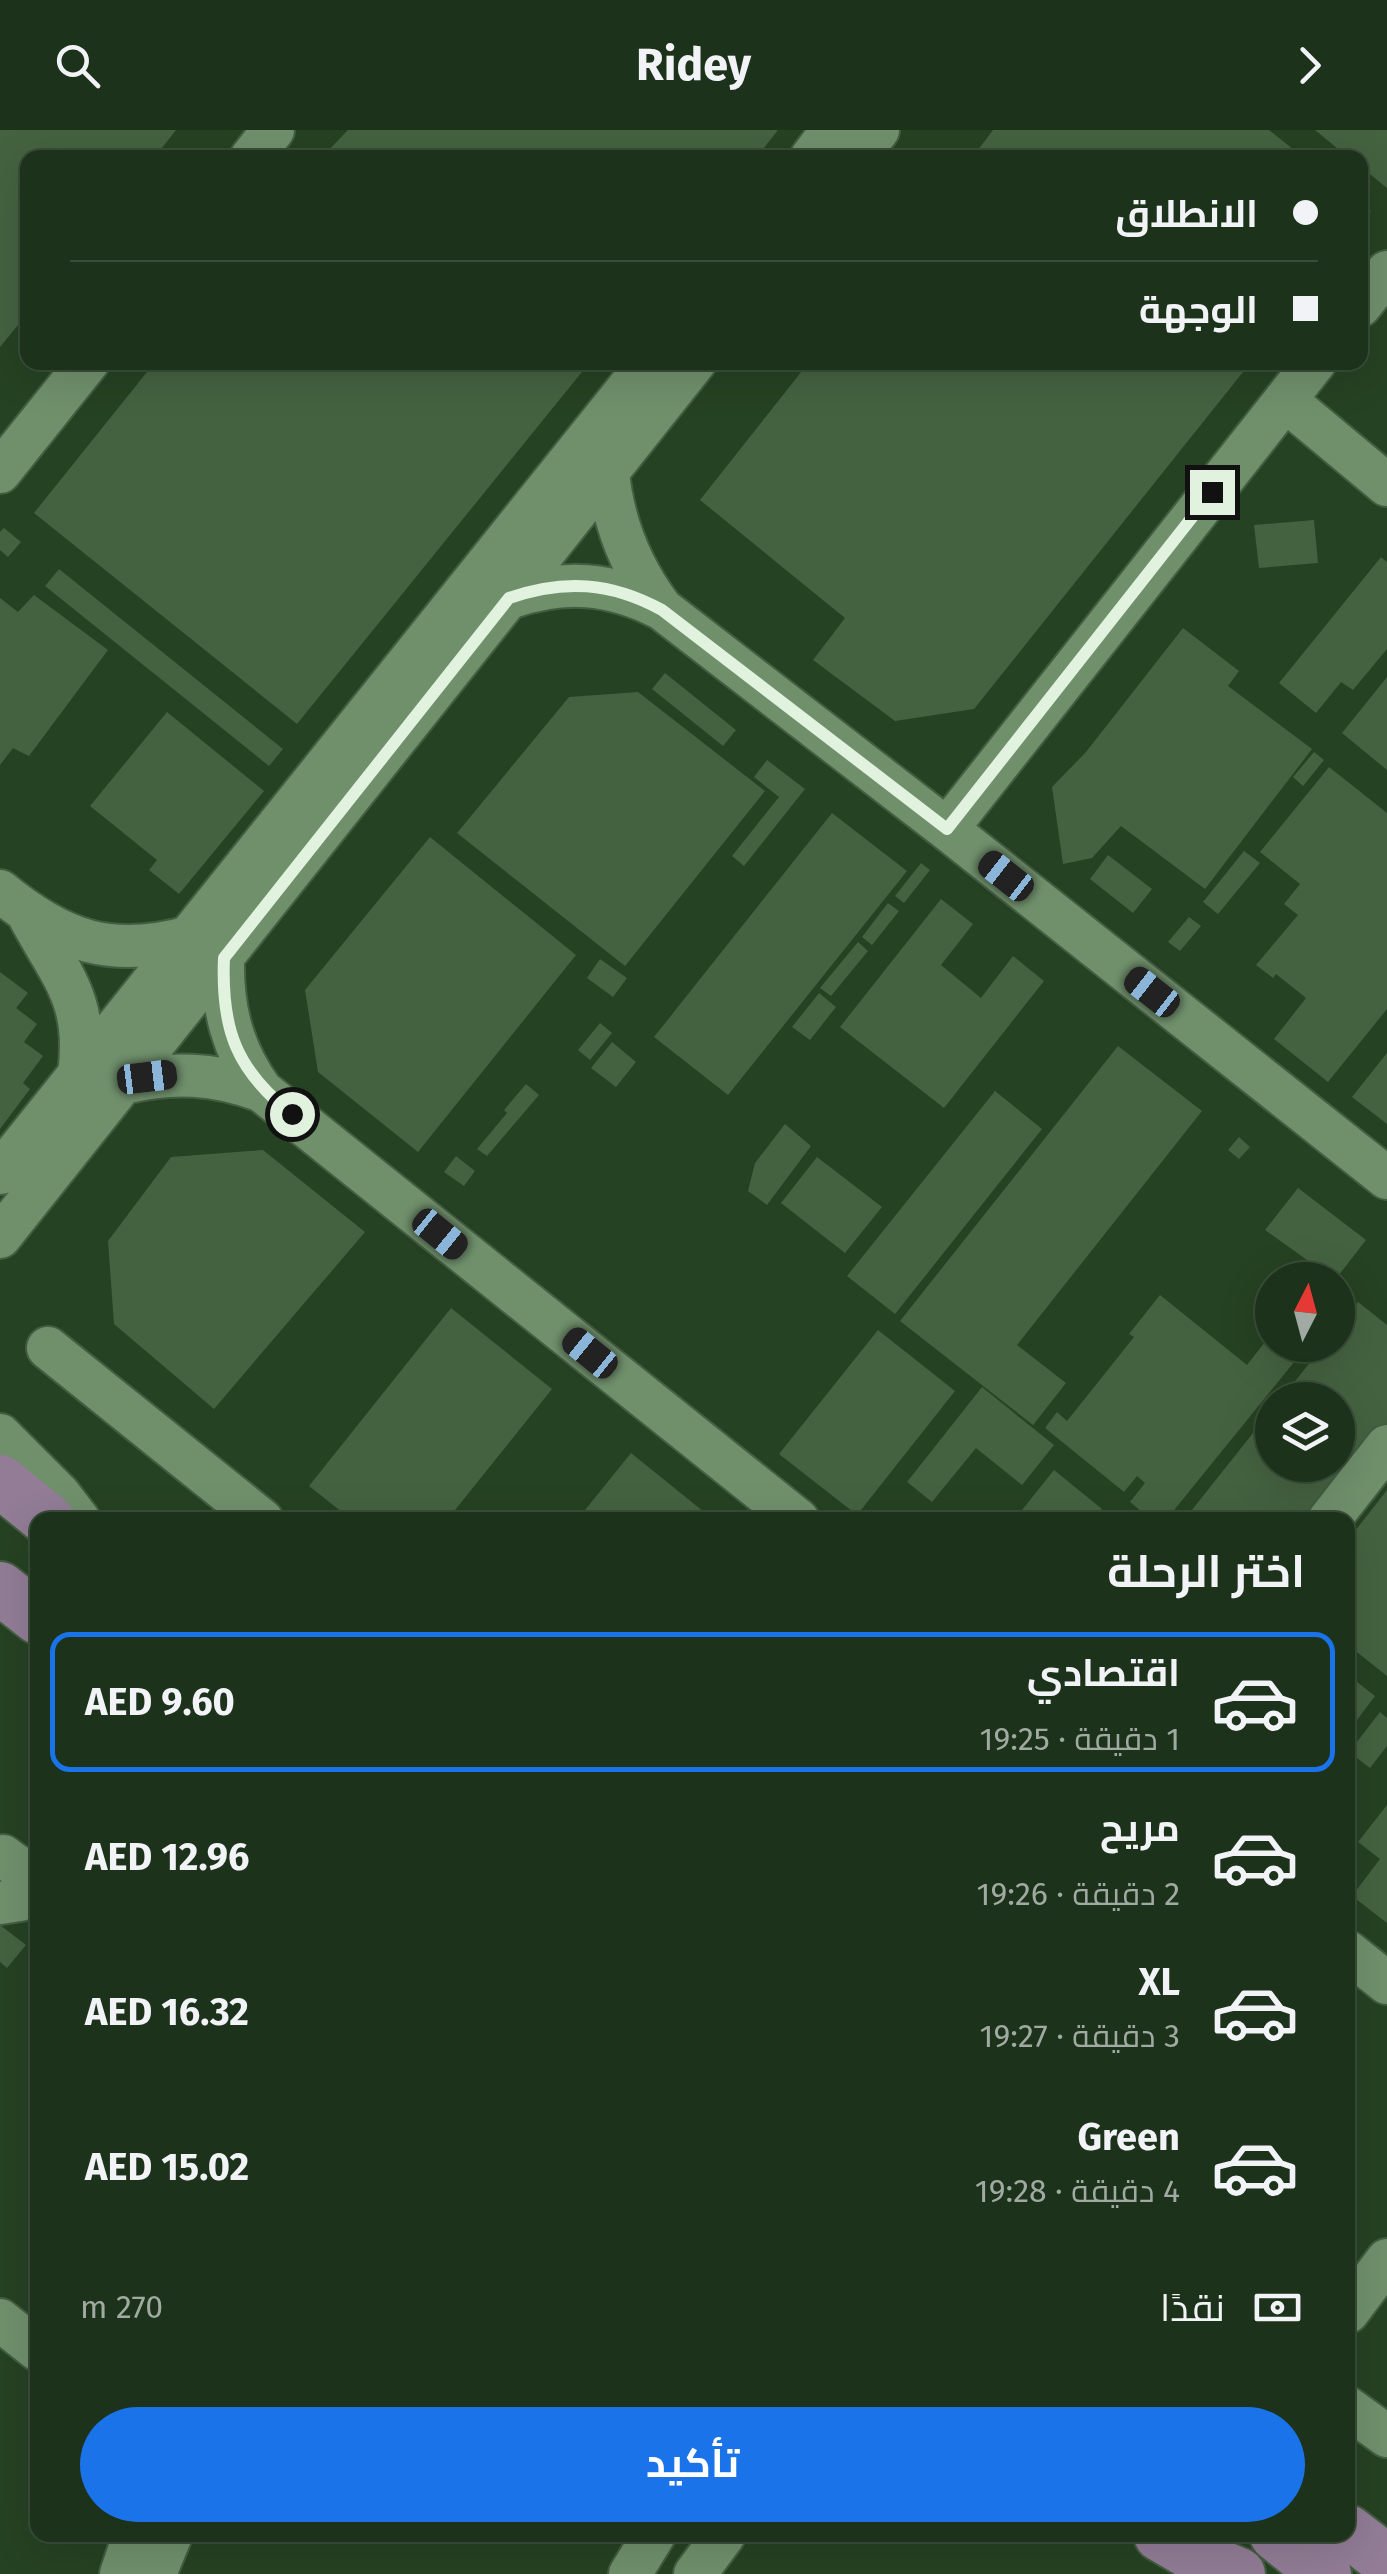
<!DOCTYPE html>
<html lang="ar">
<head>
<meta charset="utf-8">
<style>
  body { margin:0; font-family:"Fira Sans",Cairo,sans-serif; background:#293e27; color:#f1f3f6; direction:rtl; height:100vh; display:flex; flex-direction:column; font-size:38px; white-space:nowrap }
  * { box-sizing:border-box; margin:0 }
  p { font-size:32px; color:#a0aaa2 }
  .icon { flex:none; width:55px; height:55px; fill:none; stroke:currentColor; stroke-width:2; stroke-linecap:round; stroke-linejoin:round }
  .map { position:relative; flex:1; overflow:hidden; direction:ltr }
  .panel { position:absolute; left:30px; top:1382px; width:1325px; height:1030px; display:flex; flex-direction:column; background:#1c321a; border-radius:20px; box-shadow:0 10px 40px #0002,0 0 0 2px #3a4d39; direction:rtl }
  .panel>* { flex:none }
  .top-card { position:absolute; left:20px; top:20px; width:1348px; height:220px; border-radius:20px; box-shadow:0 10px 40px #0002,0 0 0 2px #3a4d39; direction:rtl; display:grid; align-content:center; height:220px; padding:0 50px; background:#1c321a }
  .needle { width:65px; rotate:6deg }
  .tools { position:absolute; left:1255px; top:1132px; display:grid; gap:20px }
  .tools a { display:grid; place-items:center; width:100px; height:100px; border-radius:50%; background:#1c321a; box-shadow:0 10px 40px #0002,0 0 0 2px #3a4d39; font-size:50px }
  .end { position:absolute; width:45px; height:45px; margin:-22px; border:12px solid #e1f2df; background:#111; box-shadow:0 0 0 5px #111 }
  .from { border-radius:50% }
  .car { position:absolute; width:30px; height:60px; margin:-30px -15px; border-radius:12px; box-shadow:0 0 8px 2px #0007; background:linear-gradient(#222 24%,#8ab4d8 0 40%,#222 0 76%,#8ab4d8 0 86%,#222 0) }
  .top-card b { display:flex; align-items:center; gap:35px; height:95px; font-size:38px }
  .top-card b+b { border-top:2px solid #3a4d39 }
  .top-card i { width:25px; height:25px; background:#f1f3f6 }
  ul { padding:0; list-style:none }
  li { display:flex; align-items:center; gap:30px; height:140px; margin:0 20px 15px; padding:0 30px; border:5px solid transparent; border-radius:20px }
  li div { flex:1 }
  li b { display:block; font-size:38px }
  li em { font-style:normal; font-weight:700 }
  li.on { border-color:#1a73e8 }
  li>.icon { width:90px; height:90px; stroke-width:1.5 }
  h2 { padding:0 50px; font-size:45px; line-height:120px }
  .pay { display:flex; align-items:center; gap:25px; height:110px; padding:0 50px; font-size:38px }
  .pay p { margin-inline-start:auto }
  .primary-button { display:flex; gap:20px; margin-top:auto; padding:20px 50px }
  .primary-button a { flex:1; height:115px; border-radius:60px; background:#1a73e8; color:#fff; font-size:40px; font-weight:700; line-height:115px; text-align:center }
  header { display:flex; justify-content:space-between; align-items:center; height:130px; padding:0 50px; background:#1c321a; font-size:45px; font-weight:700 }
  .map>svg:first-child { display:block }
  .building { fill:#446240 }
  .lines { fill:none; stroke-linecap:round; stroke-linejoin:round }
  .minor-casing { stroke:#435d41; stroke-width:46 }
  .major-casing { stroke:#435d41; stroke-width:56 }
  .minor { stroke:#70906c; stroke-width:42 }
  .major { stroke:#927c96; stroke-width:52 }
  .route { stroke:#e1f2df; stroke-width:12 }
</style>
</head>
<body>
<header><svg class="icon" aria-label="forward" viewBox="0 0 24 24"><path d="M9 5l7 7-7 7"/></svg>Ridey<svg class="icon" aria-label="search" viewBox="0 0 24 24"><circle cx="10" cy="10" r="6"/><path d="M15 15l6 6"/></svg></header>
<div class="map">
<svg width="1387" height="2444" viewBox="0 0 1387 2444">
  <rect width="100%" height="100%" fill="#254222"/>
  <path class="building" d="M0 0H176L154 28H28V183L0 217Z
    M348 0H778L756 28H321Z
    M993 0H1269L1304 28H972Z
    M1315 0H1387V58L1360 36V28H1349Z
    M1360 72 1371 81 1360 95Z
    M155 232H590L297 594 34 383Z
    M809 232H1251L974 579 895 591 813 530 845 488 700 370Z
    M1314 390 1318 433 1259 438 1254 395Z
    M4 398 21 412 8 427 0 420V402Z
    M1381 427 1387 432V519L1353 560 1341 552 1316 583 1279 553Z
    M59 439 283 619 269 636 45 456Z
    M34 465 108 520 29 626 13 618 0 635V468L18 482Z
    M1183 498 1239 541 1228 556 1312 619 1205 759 1121 696 1092 728 1063 734 1052 657 1086 622Z
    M665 543 736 600 723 616 652 559Z
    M1387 547V640L1342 603Z
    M638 562 765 661 625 836 457 703 569 567Z
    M167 582 264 661 179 764 149 740 157 730 90 676Z
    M1314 622 1324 630 1303 656 1293 647Z
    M767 630 805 659 744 736 732 726 779 667 754 647Z
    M1329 637 1387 683V879L1328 952 1274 909 1306 868 1276 844 1273 848 1256 835 1298 785 1284 774 1300 754 1260 722Z
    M832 683 907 741 728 965 654 907Z
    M430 707 576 825 418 1022 318 942 305 860Z
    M1244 721 1260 733 1218 784 1203 772Z
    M1108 725 1152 759 1133 783 1090 749Z
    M921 733 930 740 904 773 895 766Z
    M941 769 973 794 941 835 981 868 1013 826 1044 851 944 978 840 897Z
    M888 773 899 781 872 815 862 807Z
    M1189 787 1201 796 1180 821 1168 812Z
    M858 812 868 821 831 866 820 858Z
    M600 829 627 848 613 867 587 848Z
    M0 842 28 863 16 878 37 894 24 912 43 926 23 953 30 959 0 999Z
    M819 863 836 877 810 910 792 897Z
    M600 893 612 903 590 930 578 920Z
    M612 912 636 932 616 957 591 938Z
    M1118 916 1202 981 1017 1215 1066 1253 1033 1295 900 1191Z
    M1387 923V994L1352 967Z
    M526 954 539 965 487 1026 477 1019 507 983 504 980Z
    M995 961 1042 999 895 1184 847 1146Z
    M785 994 811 1016 767 1075 748 1061 755 1033Z
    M1239 1007 1250 1017 1239 1029 1228 1020Z
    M263 1020 365 1102 214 1279 114 1194 108 1111 171 1027Z
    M456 1026 475 1041 464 1056 444 1042Z
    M817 1027 882 1077 845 1123 781 1073Z
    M1298 1058 1366 1110 1335 1150 1265 1100Z
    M1160 1165 1247 1235 1272 1203V1215H1308L1166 1390H1152L1130 1372 1145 1353 1137 1346 1124 1362 1045 1298 1057 1282 1067 1291 1134 1207 1129 1204Z
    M1358 1172 1387 1195V1303L1318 1390H1184L1272 1279V1335H1338V1270H1280L1324 1215H1338V1198Z
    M451 1178 552 1259 447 1390H352L309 1356Z
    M878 1200 955 1261 857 1385 779 1324Z
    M982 1257 1054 1315 1022 1355 976 1318 932 1372 907 1352Z
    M631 1323 714 1390H577Z
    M1054 1340 1102 1379 1094 1390H1014Z
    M1387 1360V1546L1348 1515V1410Z
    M1348 1545 1375 1566 1348 1602Z
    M1380 1582 1387 1588V1616L1370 1638 1349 1622Z
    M1387 1675V1793L1352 1766 1380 1729 1358 1712Z
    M0 1795 26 1815 7 1838 0 1832Z"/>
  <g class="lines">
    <g class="minor-casing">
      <path id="minor" d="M251 28 273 0
        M811 28 832 0
        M856 28 878 0
        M1360 176 1387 142
        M1285 270 1387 355
        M0 342 88 232
        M608 342C613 394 631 438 662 479
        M509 468C563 449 611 452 662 479L947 699 1387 1048
        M947 699 1315 232
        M0 761C61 811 111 829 190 807
        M28 784C61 847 89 868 79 945
        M223 828C222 879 232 919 262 961L798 1390
        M124 953C172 941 215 943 262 961
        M0 1043 649 232
        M0 1107 695 232
        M48 1218 262 1390
        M0 1305 59 1364 79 1390
        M1329 1390 1387 1316
        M3 1726 18 1737 38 1741
        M0 1773 20 1770 38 1753
        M1348 1822 1387 1853
        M1348 2182 1387 2130
        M0 2190 38 2220
        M1348 2278 1387 2306
        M121 2444 134 2405
        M155 2444 171 2405
        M630 2444 654 2405
        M695 2444 724 2405"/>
    </g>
    <g class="major-casing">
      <path id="major" d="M0 1351 48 1390
        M0 1458 38 1488
        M1348 2401 1387 2431
        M1160 2405 1194 2425 1239 2444
        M1276 2405 1325 2444"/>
    </g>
    <use href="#minor" class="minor"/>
    <use href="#major" class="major"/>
  </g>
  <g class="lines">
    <path class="route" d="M292 984C236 940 221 899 224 828L509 468C564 449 611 452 662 480L947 699 1212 362"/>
  </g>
</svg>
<div class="tools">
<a><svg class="needle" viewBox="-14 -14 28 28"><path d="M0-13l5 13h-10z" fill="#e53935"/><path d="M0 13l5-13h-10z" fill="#a0aaa2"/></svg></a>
<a><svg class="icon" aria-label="layers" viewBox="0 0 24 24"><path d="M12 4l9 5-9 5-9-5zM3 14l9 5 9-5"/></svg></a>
</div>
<i class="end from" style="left:292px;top:984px"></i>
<i class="end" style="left:1212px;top:362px"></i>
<i class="car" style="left:1006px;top:746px;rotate:308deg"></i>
<i class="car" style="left:1152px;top:862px;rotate:308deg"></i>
<i class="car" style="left:147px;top:947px;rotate:83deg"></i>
<i class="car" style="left:440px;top:1104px;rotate:129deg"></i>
<i class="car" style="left:590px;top:1223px;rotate:309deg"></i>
<div class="top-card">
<b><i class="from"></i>الانطلاق</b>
<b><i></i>الوجهة</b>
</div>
<section class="panel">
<h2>اختر الرحلة</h2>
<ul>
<li class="on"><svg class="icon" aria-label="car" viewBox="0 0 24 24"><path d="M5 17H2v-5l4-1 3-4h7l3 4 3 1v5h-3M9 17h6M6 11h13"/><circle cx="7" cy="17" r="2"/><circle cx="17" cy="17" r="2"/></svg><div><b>اقتصادي</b><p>1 دقيقة · 19:25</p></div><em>AED 9.60</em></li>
<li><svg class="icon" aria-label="car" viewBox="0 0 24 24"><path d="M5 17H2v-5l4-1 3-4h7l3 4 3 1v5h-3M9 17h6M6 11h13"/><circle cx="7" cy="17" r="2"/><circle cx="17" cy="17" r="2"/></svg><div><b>مريح</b><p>2 دقيقة · 19:26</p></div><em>AED 12.96</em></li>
<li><svg class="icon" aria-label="car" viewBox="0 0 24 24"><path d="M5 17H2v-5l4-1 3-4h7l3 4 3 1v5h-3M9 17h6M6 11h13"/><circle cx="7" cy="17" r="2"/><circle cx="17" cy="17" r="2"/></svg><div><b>XL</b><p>3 دقيقة · 19:27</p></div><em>AED 16.32</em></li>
<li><svg class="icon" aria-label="car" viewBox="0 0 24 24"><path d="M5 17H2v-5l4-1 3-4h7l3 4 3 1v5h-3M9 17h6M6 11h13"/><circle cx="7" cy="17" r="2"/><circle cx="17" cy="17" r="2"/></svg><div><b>Green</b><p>4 دقيقة · 19:28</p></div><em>AED 15.02</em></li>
</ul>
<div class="pay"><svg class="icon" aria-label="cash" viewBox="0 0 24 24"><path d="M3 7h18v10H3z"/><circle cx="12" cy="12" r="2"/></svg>نقدًا<p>270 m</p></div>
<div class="primary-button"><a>تأكيد</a></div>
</section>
</div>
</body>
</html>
